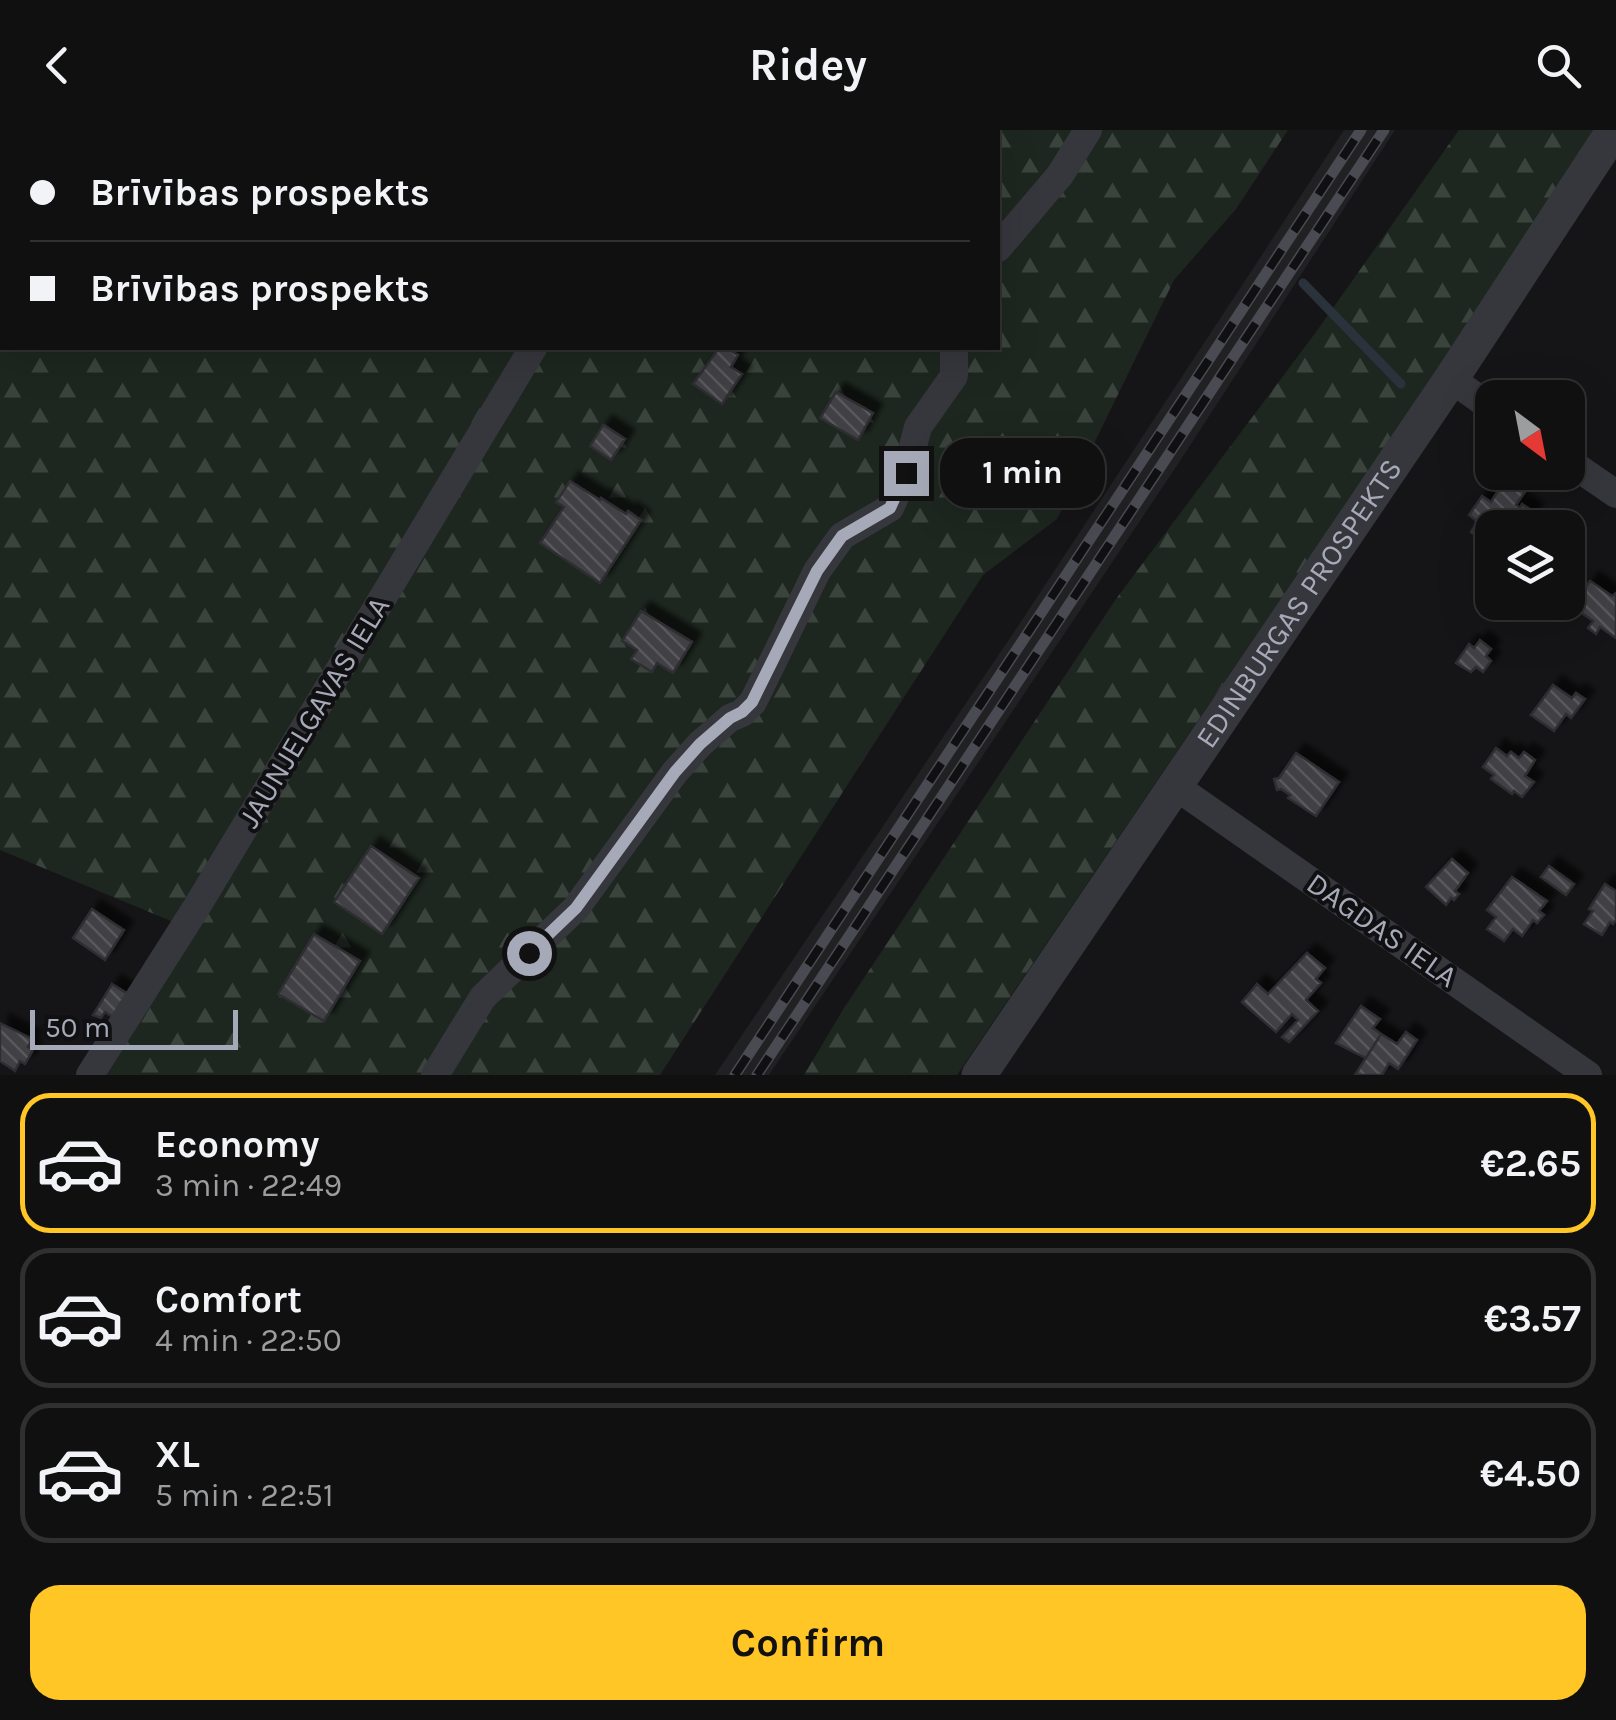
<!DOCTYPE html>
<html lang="en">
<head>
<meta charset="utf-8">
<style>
  body { margin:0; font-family:Karla,sans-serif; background:#1e1e1f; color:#f1f3f6; height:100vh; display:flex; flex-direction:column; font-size:38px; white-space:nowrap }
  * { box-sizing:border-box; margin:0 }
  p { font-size:32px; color:#9c9d9f }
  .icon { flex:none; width:55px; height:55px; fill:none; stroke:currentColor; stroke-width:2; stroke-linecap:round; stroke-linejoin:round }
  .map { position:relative; height:945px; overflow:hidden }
  .sheet { display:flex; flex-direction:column; background:#101011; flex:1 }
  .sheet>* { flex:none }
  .guide { position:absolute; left:0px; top:0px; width:1000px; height:220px; box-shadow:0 10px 40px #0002,0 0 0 2px #303031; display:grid; align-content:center; height:220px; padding:0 30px; background:#101011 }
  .needle { width:65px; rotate:148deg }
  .buttons { position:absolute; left:1475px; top:250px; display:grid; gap:20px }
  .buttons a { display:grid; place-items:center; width:110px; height:110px; border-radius:20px; background:#101011; box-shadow:0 10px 40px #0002,0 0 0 2px #303031; font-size:50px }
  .scale { position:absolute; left:30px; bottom:25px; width:208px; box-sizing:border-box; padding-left:10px; border:5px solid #a6aab8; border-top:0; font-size:28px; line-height:35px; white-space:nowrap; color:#a6aab8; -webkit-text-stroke:8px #101012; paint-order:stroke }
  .end { position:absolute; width:45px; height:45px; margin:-22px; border:12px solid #a6aab8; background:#111; box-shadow:0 0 0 5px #111 }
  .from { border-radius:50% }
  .bubble { position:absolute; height:70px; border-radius:30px; background:#101011; box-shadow:0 10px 40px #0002,0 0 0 2px #303031; font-size:32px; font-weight:700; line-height:70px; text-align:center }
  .guide b { display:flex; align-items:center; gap:35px; height:95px; font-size:38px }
  .guide b+b { border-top:2px solid #303031 }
  .guide i { width:25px; height:25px; background:#f1f3f6 }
  ul { padding:18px 0 0; list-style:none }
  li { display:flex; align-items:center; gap:30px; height:140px; margin:0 20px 15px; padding:0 10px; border:5px solid #303031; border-radius:30px }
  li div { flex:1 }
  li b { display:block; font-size:38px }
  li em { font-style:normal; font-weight:700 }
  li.selected { border-color:#ffc625 }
  li>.icon { width:90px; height:90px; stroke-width:1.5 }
  .button { display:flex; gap:20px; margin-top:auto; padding:20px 30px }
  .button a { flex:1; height:115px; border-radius:30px; background:#ffc625; color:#111; font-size:40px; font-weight:700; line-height:115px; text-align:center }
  header { display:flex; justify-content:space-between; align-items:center; height:130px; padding:0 30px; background:#101011; font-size:45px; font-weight:700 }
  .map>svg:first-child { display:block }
  .built { fill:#212124 }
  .forest { fill:url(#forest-firs); fill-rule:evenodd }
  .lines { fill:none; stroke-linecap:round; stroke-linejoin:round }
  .stream { stroke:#2a333c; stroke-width:9 }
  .building { fill:url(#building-back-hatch); stroke:#2f2f33; stroke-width:2.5; filter:url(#shadow) }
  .minor { stroke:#36363d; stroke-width:28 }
  .tertiary { stroke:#36363d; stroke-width:35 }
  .rail-casing { stroke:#494a52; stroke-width:11 }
  .rail { stroke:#101012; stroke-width:8; stroke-dasharray:22; stroke-linecap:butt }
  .route { stroke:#a6aab8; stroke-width:12 }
  .labels { text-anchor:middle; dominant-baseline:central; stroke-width:8; stroke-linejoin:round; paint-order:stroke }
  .street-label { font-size:30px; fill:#a6aab8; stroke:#101012 }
</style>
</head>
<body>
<header><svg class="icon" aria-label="back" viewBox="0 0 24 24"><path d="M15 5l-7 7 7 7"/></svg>Ridey<svg class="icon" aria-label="search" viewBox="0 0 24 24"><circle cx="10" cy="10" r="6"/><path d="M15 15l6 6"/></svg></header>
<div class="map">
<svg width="1616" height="945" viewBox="0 0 1616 945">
  <defs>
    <pattern id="forest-firs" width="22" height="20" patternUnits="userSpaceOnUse" patternTransform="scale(2.5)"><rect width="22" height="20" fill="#1d261f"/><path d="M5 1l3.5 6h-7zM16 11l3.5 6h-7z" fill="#3b433d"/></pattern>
    <pattern id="building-back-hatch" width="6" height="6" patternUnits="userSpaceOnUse" patternTransform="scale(2.5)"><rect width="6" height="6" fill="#3f3f44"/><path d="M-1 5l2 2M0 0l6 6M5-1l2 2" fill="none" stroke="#58585d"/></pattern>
    <filter id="shadow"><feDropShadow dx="9" dy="-9" stdDeviation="2.5" flood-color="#0009"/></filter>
  </defs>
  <rect width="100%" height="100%" fill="#151517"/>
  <path class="built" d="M1344 0H1395L1176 337 769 945H715L1022 490Z"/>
  <path class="forest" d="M0 0H1288L1236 79 1174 150 1057 389 983 445 660 945H106L195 801 0 720ZM2 2H998V218H2Z
    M1459 0H1595L1446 226 957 945H804L844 878 1116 469 1316 202Z"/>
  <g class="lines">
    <path class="stream" d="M1303 153 1401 254"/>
  </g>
  <path class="building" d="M719 218H726L738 225 731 237 742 244 722 274 693 254Z
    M836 262 873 283 858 310 820 288Z
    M603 295H604L625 309 611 330 590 316Z
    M1510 342H1516L1531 353 1516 375 1520 378 1522 374 1534 382 1526 393 1529 394 1526 398H1492V417L1471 402 1478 392 1469 385 1482 366 1491 372Z
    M570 351 600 370 601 368 626 384 628 381 641 390 600 453 540 413 564 377 556 372Z
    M1590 451 1612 466 1616 463V508L1600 497 1596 504 1588 498 1593 491 1572 476Z
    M641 481 692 512 673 543 657 533 652 542 631 529 637 520 622 511Z
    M1480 510 1491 519 1486 526 1491 531 1483 542 1476 537 1471 542 1456 533 1469 514 1474 518Z
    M1553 555 1572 568 1576 563 1585 569 1571 588 1566 584 1554 601 1531 585Z
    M1496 618 1507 626 1511 622 1519 628 1524 622 1535 630 1525 646 1534 652 1522 667 1514 661 1512 664 1491 649 1494 645 1483 637Z
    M1296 623 1339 652 1316 686 1288 668 1290 665 1281 659 1277 660 1274 649 1279 648Z
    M371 716 419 748 382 804 334 772Z
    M1452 729 1468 743 1455 761 1459 764 1454 770 1451 768 1446 775 1426 757Z
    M1549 736 1574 754 1566 765 1541 747Z
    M1512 747 1547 771 1539 781 1544 785 1537 793 1533 790 1522 806 1513 799 1504 811 1487 799 1496 787 1487 780Z
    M1605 754 1616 761V790L1613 794 1610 792 1602 805 1584 794 1593 781 1589 779Z
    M92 779 124 800 105 830 73 808Z
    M314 804 360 831 324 891 278 864Z
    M1307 823 1325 838 1316 849 1321 853 1306 870 1318 881 1289 912 1282 907 1298 890 1292 884 1276 902 1242 872 1257 854 1268 864Z
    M112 854 128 864 113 887 105 882 101 888 93 885Z
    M1361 876 1380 889 1373 898 1381 904 1366 928 1336 913Z
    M0 893 32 909 28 917 33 920 25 934 20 931 15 941 0 931Z
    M1406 902 1417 910 1398 939 1389 933 1382 945H1355L1381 904 1397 914Z"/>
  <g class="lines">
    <path class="minor" d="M998 118 1060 45 1088 0
      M1451 249 1492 278
      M1568 331 1616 364
      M1175 656 1588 945
      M90 945 196 778 533 218
      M435 945 483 867 576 778 675 642 700 614 730 588 742 583 753 572 817 441 842 406 890 378 906 343 918 297 954 246V218"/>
    <path class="tertiary" id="s1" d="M979 945 1451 249 1614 0"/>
    <g class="rail-casing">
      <path id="rail" d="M735 945 1361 0
        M757 945 1384 0"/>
    </g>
    <use href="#rail" class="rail"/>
  </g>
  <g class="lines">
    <path class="route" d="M529 823 576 778 675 642 700 614 730 588 742 582 752 572 817 441 842 406 890 378 906 343"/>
  </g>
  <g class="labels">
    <g class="street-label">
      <text stroke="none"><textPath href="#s1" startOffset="570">EDINBURGAS PROSPEKTS</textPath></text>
      <text transform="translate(314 582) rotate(-59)">JAUNJELGAVAS IELA</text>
      <text transform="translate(1382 800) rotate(35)">DAGDAS IELA</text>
    </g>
  </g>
</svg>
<div class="buttons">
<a><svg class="needle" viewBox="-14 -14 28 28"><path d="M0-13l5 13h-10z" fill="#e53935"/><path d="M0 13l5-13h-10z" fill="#9c9d9f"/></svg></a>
<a><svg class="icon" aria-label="layers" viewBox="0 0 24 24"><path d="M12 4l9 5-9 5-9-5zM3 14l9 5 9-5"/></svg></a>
</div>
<div class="scale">50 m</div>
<i class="end from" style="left:529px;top:823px"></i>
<i class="end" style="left:906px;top:343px"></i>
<div class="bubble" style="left:940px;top:308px;width:165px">1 min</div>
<div class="guide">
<b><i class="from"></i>Brīvības prospekts</b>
<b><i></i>Brīvības prospekts</b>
</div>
</div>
<section class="sheet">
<ul>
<li class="selected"><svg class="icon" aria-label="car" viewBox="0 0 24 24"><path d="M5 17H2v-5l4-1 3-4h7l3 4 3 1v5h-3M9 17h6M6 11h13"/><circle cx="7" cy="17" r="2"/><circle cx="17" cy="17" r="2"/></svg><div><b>Economy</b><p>3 min · 22:49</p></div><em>€2.65</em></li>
<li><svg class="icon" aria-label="car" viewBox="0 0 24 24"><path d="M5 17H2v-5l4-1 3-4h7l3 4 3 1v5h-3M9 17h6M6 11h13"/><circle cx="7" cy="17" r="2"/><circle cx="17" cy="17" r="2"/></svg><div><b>Comfort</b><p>4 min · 22:50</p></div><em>€3.57</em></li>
<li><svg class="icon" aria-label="car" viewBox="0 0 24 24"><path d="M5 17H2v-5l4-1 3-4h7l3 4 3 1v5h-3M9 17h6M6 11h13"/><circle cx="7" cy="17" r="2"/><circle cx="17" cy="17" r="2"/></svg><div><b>XL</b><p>5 min · 22:51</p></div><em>€4.50</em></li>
</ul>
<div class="button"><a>Confirm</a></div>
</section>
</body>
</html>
